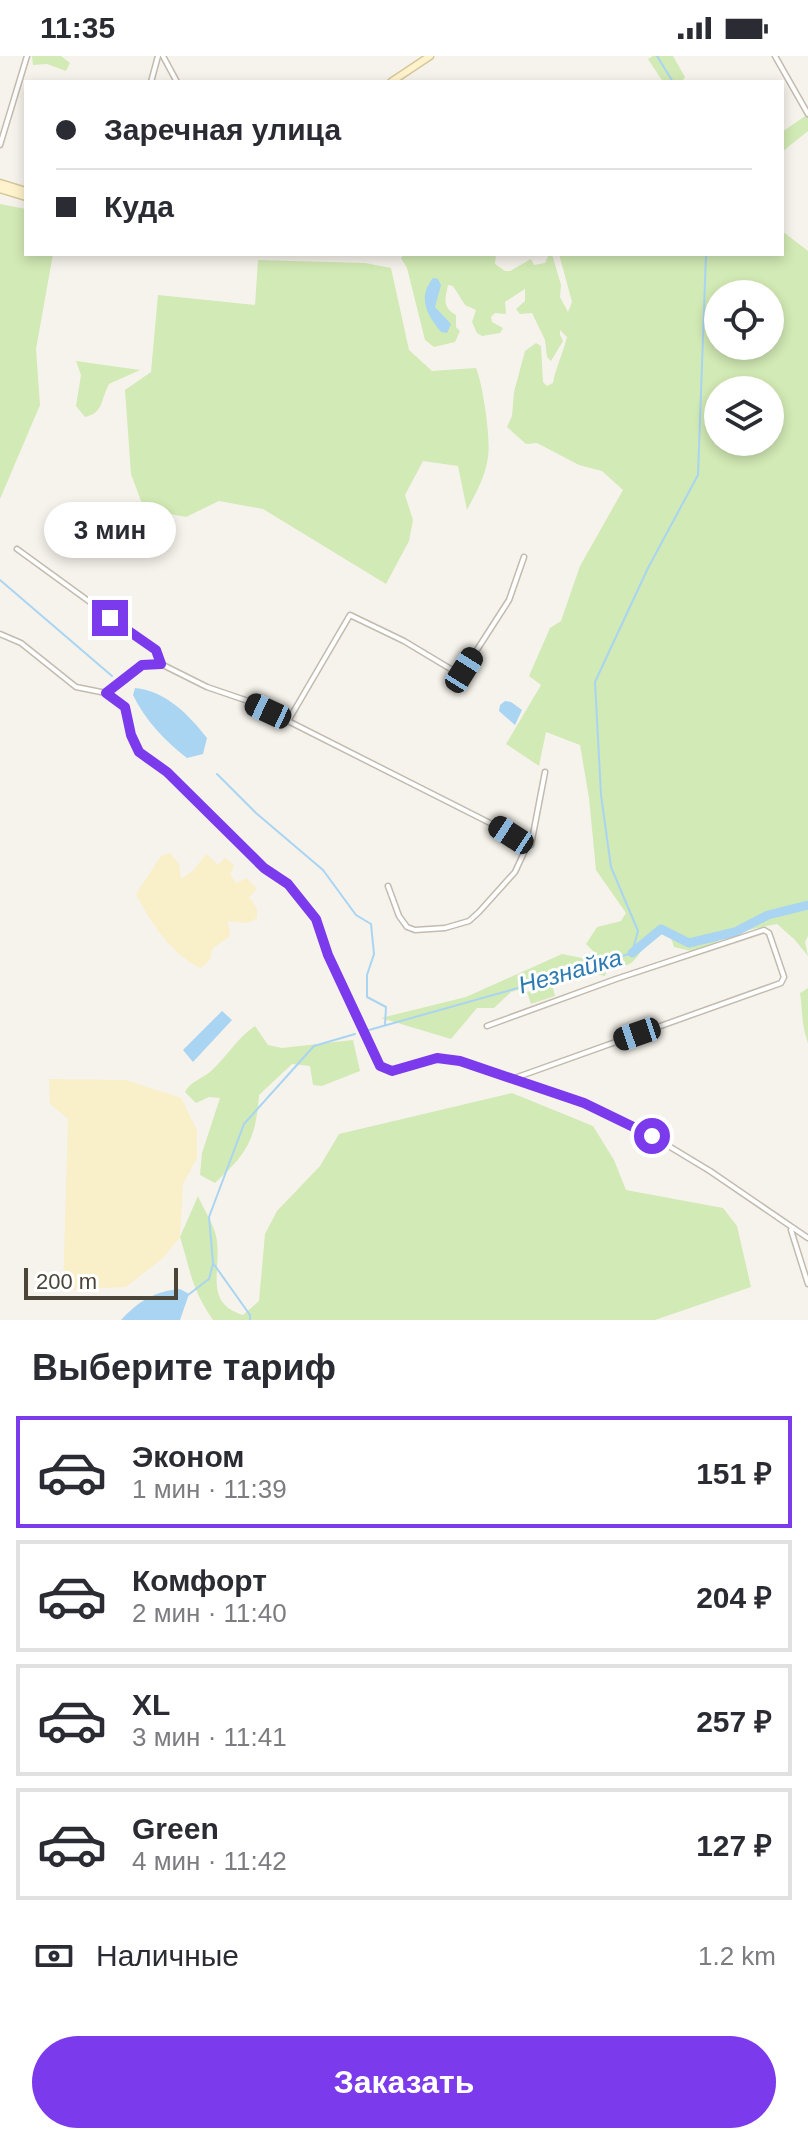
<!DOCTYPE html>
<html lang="ru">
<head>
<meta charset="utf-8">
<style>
  body { margin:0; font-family:Helvetica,sans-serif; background:#f2f2f3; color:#2b2b33; height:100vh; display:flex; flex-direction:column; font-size:30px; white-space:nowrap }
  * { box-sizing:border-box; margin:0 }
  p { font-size:26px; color:#7c7c81 }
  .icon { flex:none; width:44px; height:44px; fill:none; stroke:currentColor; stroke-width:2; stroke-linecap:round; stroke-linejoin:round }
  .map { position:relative; height:1264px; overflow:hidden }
  .details { display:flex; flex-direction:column; background:#fff; flex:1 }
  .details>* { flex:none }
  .banner { position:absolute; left:24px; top:24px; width:760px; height:176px; border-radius:0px; box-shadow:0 4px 12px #0003; display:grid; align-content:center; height:176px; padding:0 32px; background:#fff }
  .fabs { position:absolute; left:704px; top:224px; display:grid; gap:16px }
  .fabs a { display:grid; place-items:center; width:80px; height:80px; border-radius:50%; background:#fff; box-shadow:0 4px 12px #0003; font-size:40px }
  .scale { position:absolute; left:24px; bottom:20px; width:154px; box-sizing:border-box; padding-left:8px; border:4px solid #4b4439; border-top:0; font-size:22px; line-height:28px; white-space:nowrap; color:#4b4439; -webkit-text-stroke:6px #fff; paint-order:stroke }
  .end { position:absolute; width:36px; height:36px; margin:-18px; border:10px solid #7c3aed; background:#fff; box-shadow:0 0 0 4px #fff }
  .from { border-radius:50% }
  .bubble { position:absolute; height:56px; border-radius:28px; background:#fff; box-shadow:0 4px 12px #0003; font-size:26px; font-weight:600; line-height:56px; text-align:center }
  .car { position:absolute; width:24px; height:48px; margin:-24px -12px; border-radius:10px; box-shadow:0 0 6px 2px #0007; background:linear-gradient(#222 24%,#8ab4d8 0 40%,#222 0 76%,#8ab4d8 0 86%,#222 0) }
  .banner b { display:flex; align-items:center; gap:28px; height:76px; font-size:30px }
  .banner b+b { border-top:2px solid #e1e1e2 }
  .banner i { width:20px; height:20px; background:#2b2b33 }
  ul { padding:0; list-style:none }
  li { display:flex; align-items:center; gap:24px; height:112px; margin:0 16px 12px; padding:0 16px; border:4px solid #e1e1e2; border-radius:0px }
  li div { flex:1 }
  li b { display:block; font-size:30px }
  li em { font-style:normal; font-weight:600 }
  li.on { border-color:#7c3aed }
  li>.icon { width:72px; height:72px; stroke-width:1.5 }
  h2 { padding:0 32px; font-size:36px; line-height:96px }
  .pay { display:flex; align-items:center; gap:20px; height:88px; padding:0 32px; font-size:30px }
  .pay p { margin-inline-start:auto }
  .primary-button { display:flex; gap:16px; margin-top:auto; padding:16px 32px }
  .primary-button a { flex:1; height:92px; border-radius:48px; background:#7c3aed; color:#fff; font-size:32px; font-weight:600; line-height:92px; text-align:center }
  .status { display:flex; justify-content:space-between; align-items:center; height:56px; padding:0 40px; background:#fff; direction:ltr }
  .status svg { height:22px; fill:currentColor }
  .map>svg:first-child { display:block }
  .green { fill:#d2eab5; fill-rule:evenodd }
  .sand { fill:#f9efc9 }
  .water { fill:#a9d4f2 }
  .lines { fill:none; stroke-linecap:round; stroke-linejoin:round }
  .stream { stroke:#a9d4f2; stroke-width:2 }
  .river { stroke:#a9d4f2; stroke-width:9 }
  .street-casing { stroke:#c2bbae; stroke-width:7 }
  .secondary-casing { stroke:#d6c79b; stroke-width:9 }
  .street { stroke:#fff; stroke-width:4 }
  .secondary { stroke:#fff3cd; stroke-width:6 }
  .route { stroke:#7c3aed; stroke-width:10 }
  .labels { text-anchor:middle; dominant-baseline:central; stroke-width:6; stroke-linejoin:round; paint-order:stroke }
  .water-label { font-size:24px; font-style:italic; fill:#2e7ab2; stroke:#fff }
</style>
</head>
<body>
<div class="status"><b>11:35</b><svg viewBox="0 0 49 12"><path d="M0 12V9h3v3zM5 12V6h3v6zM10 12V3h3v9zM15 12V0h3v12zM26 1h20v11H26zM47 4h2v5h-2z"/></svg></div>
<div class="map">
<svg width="808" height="1264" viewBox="0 0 808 1264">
  <rect width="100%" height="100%" fill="#f6f3ec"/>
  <path class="green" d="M32 0H61L70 7 66 15 47 8 33 9Z
    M653 0H673L685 21 682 26H663L648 3Z
    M808 58V75L782 96V76Z
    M0 148 26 153V198H53L36 293 40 349 0 443Z
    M782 175 808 195V880L805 886 808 900 795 884 777 868 724 879 712 891 695 896 674 891 668 873C661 878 651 883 646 889 631 908 633 912 608 909L605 920 579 915 511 936 494 952H477L451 983 381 962 466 941 562 898 587 903 596 898 586 888 597 871 621 865 626 857 596 814 589 742 580 689 546 676 539 710 506 688 541 629 529 620 550 572 561 565 580 510 623 434 602 415 579 409 537 387 526 388 507 371 512 360 514 336 525 295 536 287 541 290 543 326 547 330 553 327C556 311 563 297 567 281L560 274V279L563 285 551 305 547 301 545 284 532 257 520 258 516 253 525 245V233L505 246 506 258 495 257 491 261 492 266 503 272 500 277 482 280 477 277 472 266 476 254 465 249 453 230 448 229C445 243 442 251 456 259V271L460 275 455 286 434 291 425 284 407 212 401 202 404 198H496L495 208 505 215H510L531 203 534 209 545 207 549 198H552L561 229 560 241 568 256 572 246 559 198H782ZM718 238H770V290H718ZM718 334H770V386H718Z
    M258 204 365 207 391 212 409 294 432 315 476 312C483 329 491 383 488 401 486 419 476 437 467 454L458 410 423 405 405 439 413 464 409 485 386 528 263 453 219 445 186 461 144 453 131 418 125 334 151 316 158 239 255 249Z
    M76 305 140 314 109 328C101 342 104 357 85 361L76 350 81 319Z
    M552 928 555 940 531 948 527 936Z
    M808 932V987C801 967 803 957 800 937Z
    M255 970 268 989 282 992 353 984 360 1015 322 1030 313 1029 310 1010 292 1008 259 1039C256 1083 247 1098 215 1127L200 1119 202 1097 220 1042 209 1041 196 1047 185 1036C190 1026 201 1023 210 1016 227 1001 236 983 255 970Z
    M512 1037 593 1070 614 1104 626 1134 723 1152 737 1170 751 1231 655 1264H213C191 1232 191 1216 180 1181L198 1140C203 1152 211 1164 215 1176 225 1209 200 1246 243 1259L259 1245 265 1178 277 1155 320 1110 339 1078Z"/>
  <path class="sand" d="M170 797 179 808 181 823 193 815 206 798 218 809 225 802 234 809 230 819 237 827 247 822 257 833 249 841 257 852V862L248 867 228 865 230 880 212 893 210 904 200 912C169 896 152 868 136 838L161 800Z
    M49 1023 126 1024 181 1042 197 1074V1102L183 1128 180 1181 163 1202 126 1231 63 1234 68 1063 50 1048Z"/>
  <path class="water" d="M433 222 438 223 441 229 435 251 451 268 447 277 441 276C427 259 417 242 433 222Z
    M135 632C166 635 189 659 207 682L203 698 187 702C165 685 145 664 133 639Z
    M505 645 511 646 522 654 515 669 499 655 500 649Z
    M222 955 232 964 193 1006 183 994Z
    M180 1233 189 1238 180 1264H121C138 1246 154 1235 180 1233Z"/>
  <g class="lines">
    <path class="stream" d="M657 0 673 26
      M0 524 112 620
      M217 718 256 757 323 814 356 859 371 868 374 898 367 919V941L386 951 385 969
      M369 974 532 928 632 897 638 875 611 811 601 739 595 626 648 512 698 419 706 198
      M188 1239 209 1223 213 1208
      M250 1264V1259L213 1207 209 1161 244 1068 314 990 355 978"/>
    <path class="river" d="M632 897 661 873 689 887 735 876 768 859 808 849"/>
    <g class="street-casing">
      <path id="street" d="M163 0 177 26
        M775 0 808 58
        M151 26 158 0
        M0 89 27 0
        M17 493 156 594 161 608
        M0 578 21 587 76 631 106 637 125 651 131 679 139 696 167 716 264 812 288 828 316 863 328 899 375 1002C389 1029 424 999 451 1003L584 1047 652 1080 710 1115 808 1182
        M106 637 142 609 161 608 207 631 248 645 288 665 494 769 527 790
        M288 665 350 559 404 585 459 618 464 614 509 544 524 501
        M388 830 399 860 407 871 415 874 445 872 469 865 479 856 515 816 527 790 531 789 545 716
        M487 970 616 923 764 874 769 877 784 921 781 927 512 1023
        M791 1174 808 1228"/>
    </g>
    <g class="secondary-casing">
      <path id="secondary" d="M391 26 430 0
        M0 127 26 135
        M0 133 26 141"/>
    </g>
    <use href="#street" class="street"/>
    <use href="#secondary" class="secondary"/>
  </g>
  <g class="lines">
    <path class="route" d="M110 562 156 594 161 608 142 609 106 637 125 651 131 679 139 696 167 716 264 812 288 828 316 863 328 899 380 1010 392 1015 437 1002 460 1005 584 1047 652 1080"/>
  </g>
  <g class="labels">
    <g class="water-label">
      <text transform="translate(570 915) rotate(-16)">Незнайка</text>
    </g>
  </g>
</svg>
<div class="fabs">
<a><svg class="icon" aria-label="locate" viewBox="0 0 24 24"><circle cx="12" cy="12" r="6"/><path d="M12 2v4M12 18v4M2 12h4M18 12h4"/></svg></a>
<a><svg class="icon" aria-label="layers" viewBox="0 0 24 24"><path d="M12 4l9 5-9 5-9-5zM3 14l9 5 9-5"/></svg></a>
</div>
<div class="scale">200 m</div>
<i class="end from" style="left:652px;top:1080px"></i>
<i class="end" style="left:110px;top:562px"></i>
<div class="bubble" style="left:44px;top:446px;width:132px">3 мин</div>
<i class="car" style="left:464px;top:614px;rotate:32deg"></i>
<i class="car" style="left:268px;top:655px;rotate:295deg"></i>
<i class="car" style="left:511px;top:779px;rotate:303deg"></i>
<i class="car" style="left:637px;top:978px;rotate:251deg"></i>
<div class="banner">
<b><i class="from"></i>Заречная улица</b>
<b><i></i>Куда</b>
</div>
</div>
<section class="details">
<h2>Выберите тариф</h2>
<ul>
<li class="on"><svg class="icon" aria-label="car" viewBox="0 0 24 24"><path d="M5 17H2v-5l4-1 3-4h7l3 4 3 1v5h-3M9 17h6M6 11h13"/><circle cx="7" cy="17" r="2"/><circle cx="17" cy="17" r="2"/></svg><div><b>Эконом</b><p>1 мин · 11:39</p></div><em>151 ₽</em></li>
<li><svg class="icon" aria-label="car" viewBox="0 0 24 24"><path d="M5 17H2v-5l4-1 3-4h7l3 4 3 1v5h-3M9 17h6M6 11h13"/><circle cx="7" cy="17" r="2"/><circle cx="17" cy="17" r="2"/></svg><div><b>Комфорт</b><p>2 мин · 11:40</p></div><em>204 ₽</em></li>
<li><svg class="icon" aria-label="car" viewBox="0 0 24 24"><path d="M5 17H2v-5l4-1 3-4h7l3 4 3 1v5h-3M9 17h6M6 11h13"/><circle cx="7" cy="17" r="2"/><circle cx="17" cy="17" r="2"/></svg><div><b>XL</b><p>3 мин · 11:41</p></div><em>257 ₽</em></li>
<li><svg class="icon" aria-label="car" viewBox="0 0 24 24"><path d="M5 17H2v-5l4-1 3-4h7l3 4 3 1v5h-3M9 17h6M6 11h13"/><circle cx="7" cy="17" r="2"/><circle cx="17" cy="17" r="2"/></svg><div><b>Green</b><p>4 мин · 11:42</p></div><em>127 ₽</em></li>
</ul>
<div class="pay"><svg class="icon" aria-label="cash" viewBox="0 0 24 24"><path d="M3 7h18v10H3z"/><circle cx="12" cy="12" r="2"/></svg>Наличные<p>1.2 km</p></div>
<div class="primary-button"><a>Заказать</a></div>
</section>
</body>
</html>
